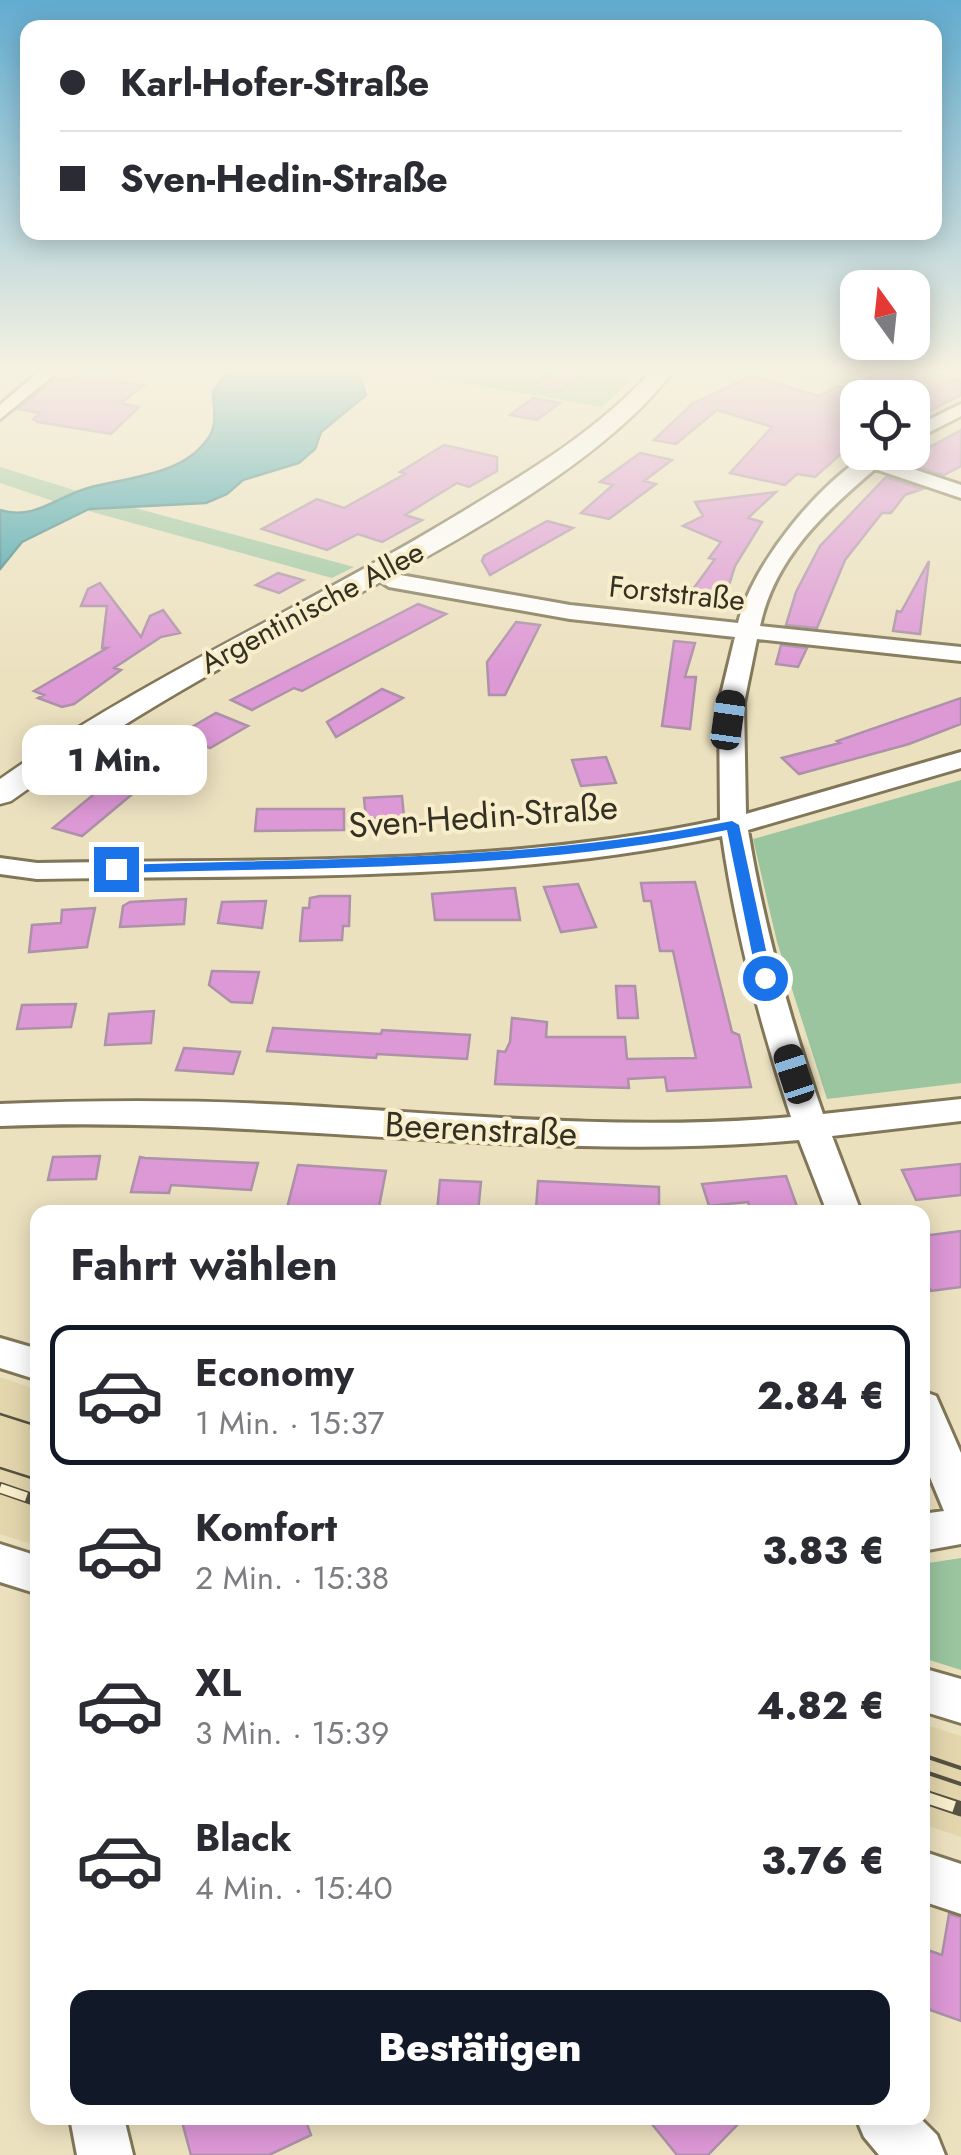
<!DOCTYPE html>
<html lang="de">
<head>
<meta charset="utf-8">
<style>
  body { margin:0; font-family:Jost,sans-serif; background:#f2f2f3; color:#2b2b33; height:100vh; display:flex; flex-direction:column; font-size:38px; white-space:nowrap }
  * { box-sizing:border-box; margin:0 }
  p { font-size:32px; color:#7c7c81 }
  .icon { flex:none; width:55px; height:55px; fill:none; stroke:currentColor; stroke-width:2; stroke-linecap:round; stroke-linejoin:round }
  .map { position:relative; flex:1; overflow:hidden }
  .sheet { position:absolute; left:30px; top:1205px; width:900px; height:920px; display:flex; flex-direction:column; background:#fff; border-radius:20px; box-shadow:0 5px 25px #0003 }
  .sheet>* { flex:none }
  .guide { position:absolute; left:20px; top:20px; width:922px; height:220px; border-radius:20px; box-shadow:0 5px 25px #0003; display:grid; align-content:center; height:220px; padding:0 40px; background:#fff }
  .needle { width:65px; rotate:345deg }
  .buttons { position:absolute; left:840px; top:270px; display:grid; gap:20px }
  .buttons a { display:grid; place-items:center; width:90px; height:90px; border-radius:20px; background:#fff; box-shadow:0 5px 25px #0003; font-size:50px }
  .end { position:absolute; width:45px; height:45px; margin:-22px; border:12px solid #1a73e8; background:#fff; box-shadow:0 0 0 5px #fff }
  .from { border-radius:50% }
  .bubble { position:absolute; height:70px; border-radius:20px; background:#fff; box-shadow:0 5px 25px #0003; font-size:32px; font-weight:800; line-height:70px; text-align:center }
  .car { position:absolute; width:30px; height:60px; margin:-30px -15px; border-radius:12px; box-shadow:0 0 8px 2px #0007; background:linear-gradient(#222 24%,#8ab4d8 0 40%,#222 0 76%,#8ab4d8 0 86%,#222 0) }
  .guide b { display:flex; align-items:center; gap:35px; height:95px; font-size:38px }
  .guide b+b { border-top:2px solid #e1e1e2 }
  .guide i { width:25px; height:25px; background:#2b2b33 }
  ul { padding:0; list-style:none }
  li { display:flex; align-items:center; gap:30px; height:140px; margin:0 20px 15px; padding:0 20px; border:5px solid transparent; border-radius:20px }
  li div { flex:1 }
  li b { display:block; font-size:38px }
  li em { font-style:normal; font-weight:800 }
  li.current { border-color:#111827 }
  li>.icon { width:90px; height:90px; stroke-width:1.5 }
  h2 { padding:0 40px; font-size:45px; line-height:120px }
  .action { display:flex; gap:20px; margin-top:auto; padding:20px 40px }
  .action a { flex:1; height:115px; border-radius:20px; background:#111827; color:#fff; font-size:40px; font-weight:800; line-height:115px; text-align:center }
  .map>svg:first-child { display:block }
  .built { fill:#e3d6ad }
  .green { fill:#9ac59f }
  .water { fill:#399fab; stroke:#387e82; stroke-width:2.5 }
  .building { fill:#dd98d6; stroke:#ac91a9; stroke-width:2.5 }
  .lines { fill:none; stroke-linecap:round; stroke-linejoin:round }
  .minor-casing { stroke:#817758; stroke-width:6 }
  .major-casing { stroke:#817758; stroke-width:5 }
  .minor { fill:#fff; fill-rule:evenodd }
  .major { fill:#fff; fill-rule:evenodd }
  .tram-far1 { stroke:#565140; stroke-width:2.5 }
  .tram { stroke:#565140; stroke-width:4 }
  .rail-far1-casing { stroke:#565140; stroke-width:12 }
  .rail-casing { stroke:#565140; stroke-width:15 }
  .rail-far1 { stroke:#f9eecb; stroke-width:9; stroke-dasharray:28; stroke-linecap:butt }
  .rail { stroke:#f9eecb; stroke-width:11; stroke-dasharray:34; stroke-linecap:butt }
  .route { fill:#1a73e8 }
  .labels { text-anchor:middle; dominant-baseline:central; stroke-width:8; stroke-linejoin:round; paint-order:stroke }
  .far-street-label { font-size:30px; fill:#343023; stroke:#f9eecb }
  .street-label { font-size:35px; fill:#343023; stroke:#f9eecb }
</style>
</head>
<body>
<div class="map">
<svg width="961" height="2155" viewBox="0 0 961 2155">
  <rect width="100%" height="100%" fill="#ece1bf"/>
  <path class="built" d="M759 371H864L828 390Z
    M0 1377 37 1390V1546L0 1534Z
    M923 1724 961 1736V1837L923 1824Z"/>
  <path class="green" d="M393 371H602L631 380 602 407Z
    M0 467 77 491 56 502 0 483Z
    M124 505 354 567 332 578 85 510Z
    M961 780V1083L827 1099 777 942 753 839Z
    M961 1558V1670L923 1658 922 1564Z"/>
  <path class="water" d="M237 371H358L366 395 321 432 315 449 299 463 243 480 227 494 206 503 89 509 22 542 0 569V510C34 521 58 496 88 488 127 477 184 476 209 437 218 424 213 406 213 392L224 377Z"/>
  <path class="building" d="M86 371H129L114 381 144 385 121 403 139 407 111 434 38 422 33 419 40 413 18 409 55 379H75Z
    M552 371H586L560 391 532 387Z
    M885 371H921L961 381V395L930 411 912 406V398H858V439L815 477 797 474 785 485 730 473 772 427 717 410 676 444 654 440 693 403 752 376 819 396 838 386 848 389Z
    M533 398 560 403 537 420 510 415Z
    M961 430V466L944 475 903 462Z
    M444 445 497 457V471L469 487 457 483 405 515 422 520 382 542 358 534 327 550 262 529 317 499 344 508 405 474 400 472Z
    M640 453 672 460 644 481 656 484 609 519 581 513 613 485 600 482Z
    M886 477 922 489 905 495 891 513H882L845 560 817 628 786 625 796 592 820 546Z
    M776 492 748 518 762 522 735 566 722 607 683 603 715 559 709 558 721 542 683 526 703 516 695 502Z
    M547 521 573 528 490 575 482 561 484 556Z
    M929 561 920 634 893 631 897 611 901 612Z
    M278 573 303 580 279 593 256 585Z
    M100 583 141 637 150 616 163 610 180 633 161 637 114 668 121 670 74 704 62 707 38 698 44 695 34 691 107 648H102L107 606H81L88 589Z
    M418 604 446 614 302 691 294 688 252 710 231 700Z
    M516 622 540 625 505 695H489L487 662Z
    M674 641 695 643 685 677H696L690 729 662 726Z
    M781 645 807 648 798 667 776 664Z
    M382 689 403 698 336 737 327 722Z
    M961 698V724L909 744 799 774 782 758 840 743 837 741Z
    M216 713 248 726 210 748 178 735Z
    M606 757 616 783 581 786 572 760Z
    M166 766 82 836 53 828 105 785Z
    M402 796 404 817 366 819 364 798Z
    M257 809H344V830L255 831Z
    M695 882 732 1032 739 1035 751 1087 667 1091 665 1077 628 1079 629 1088 495 1084 498 1051 505 1052 510 1042 512 1018 547 1022 546 1037H625L627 1059 696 1058 673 951H660L651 901H644L641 883Z
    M578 884 596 927 561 932 544 887Z
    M515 888 520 920H435L432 894Z
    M320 896H350L349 926H343L342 940 300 941 303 908H309L310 898Z
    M186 899 184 924 120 927 123 906 130 902Z
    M266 901 262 928 218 923 222 902Z
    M95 908 87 947 29 952 32 925 61 923 62 910Z
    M212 971 259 972 252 1003 231 1002 218 992 209 985Z
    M616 986H635L638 1018H618Z
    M76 1004 71 1027 17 1029 22 1005Z
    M154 1011 151 1043 105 1045 109 1014Z
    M273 1028 381 1034 382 1030 470 1035 467 1059 377 1054 376 1058 267 1051Z
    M184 1048 240 1052 233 1074 176 1070Z
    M100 1156 96 1179 48 1180 53 1157Z
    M140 1157 145 1158 258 1163 251 1190 171 1185 169 1193 131 1192Z
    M961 1164V1195L916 1200 902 1170Z
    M298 1165 386 1171 378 1212H286Z
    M786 1176 799 1212H751L748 1202 709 1206 702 1184Z
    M440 1180 481 1182 478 1212H437Z
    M538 1181 659 1187V1212L536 1209Z
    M961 1231V1287L931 1291 922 1273V1236Z
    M949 1914 961 1917V2021L922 2007V1948L942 1955Z
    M181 2118H305L311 2135 269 2155H191Z
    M647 2118H744L708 2155H677Z"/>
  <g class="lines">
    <g class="minor-casing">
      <path id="minor" d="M40 371H59L0 419V405Z
        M961 404V416L912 441V428Z
        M872 452H893L886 460 961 485V498L875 469C824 513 775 557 760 626L961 647V661L757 639 744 703 746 814 961 752V768L748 830C764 928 790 1020 823 1114L961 1099V1121L832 1136 861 1212H827L799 1140C533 1164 268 1115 0 1126V1104C97 1100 193 1100 289 1105 457 1114 623 1132 791 1117 760 1024 736 933 722 836 498 884 265 874 37 879L0 874V858L37 863C264 858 496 868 720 820L719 703 735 637 570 619 389 587 378 580 389 573 570 605 738 623C752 564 821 480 872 452Z
        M0 1338 38 1349V1380L0 1368Z
        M922 1391 936 1396 961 1453V1544L922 1551V1514L944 1511 922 1458Z
        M0 1544 38 1556V1594L0 1582Z
        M922 1668 961 1679V1723L922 1711Z
        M922 1851 961 1864V1914L922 1901Z
        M70 2118H124L133 2155H77Z
        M856 2118H920L937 2135 945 2155H879L864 2137Z"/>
    </g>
    <g class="major-casing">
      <path id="major" d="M651 371H673C591 482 379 581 257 648 172 694 90 744 11 801L0 804V779C146 676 310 605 462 512 529 471 599 430 651 371Z"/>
    </g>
    <use href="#minor" class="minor"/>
    <use href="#major" class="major"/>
    <path class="tram-far1" d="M0 1414 38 1426
      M0 1468 38 1480"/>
    <path class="tram" d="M922 1755 961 1768
      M922 1771 961 1784"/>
    <g class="rail-far1-casing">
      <path id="rail-far1" d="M0 1488 38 1501"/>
    </g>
    <g class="rail-casing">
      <path id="rail" d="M922 1796 961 1809"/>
    </g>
    <use href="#rail-far1" class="rail-far1"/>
    <use href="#rail" class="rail"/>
  </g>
  <linearGradient id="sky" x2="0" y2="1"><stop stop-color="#62acd0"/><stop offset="0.55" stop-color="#f6f2e2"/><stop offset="1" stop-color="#f6f2e2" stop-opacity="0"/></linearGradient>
  <rect width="961" height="672" fill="url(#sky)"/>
  <path class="route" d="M732 821 739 825 772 978 765 983 757 978 727 830C526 871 320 867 116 873L109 869 116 865C323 858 530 862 732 821Z"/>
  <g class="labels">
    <g class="far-street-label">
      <text transform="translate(677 593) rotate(6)">Forststraße</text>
      <text transform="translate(312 607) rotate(-28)">Argentinische Allee</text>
    </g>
    <g class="street-label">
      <text transform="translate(483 816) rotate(-4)">Sven-Hedin-Straße</text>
      <text transform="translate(481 1129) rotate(3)">Beerenstraße</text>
    </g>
  </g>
</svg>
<div class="buttons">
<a><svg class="needle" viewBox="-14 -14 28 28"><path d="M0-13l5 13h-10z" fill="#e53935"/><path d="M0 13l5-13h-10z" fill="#7c7c81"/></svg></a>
<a><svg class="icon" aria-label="locate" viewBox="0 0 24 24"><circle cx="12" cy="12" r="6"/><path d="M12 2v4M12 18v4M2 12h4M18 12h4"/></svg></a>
</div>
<i class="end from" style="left:765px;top:978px"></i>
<i class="end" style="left:116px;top:869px"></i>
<div class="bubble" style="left:22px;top:725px;width:185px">1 Min.</div>
<i class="car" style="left:728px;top:720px;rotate:8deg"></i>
<i class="car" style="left:794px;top:1074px;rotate:342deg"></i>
<div class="guide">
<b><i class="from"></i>Karl-Hofer-Straße</b>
<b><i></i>Sven-Hedin-Straße</b>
</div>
<section class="sheet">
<h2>Fahrt wählen</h2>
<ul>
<li class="current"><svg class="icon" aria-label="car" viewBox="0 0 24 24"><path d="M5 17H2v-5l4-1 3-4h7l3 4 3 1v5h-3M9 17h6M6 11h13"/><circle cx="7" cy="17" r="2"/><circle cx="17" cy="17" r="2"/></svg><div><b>Economy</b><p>1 Min. · 15:37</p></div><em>2.84 €</em></li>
<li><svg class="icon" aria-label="car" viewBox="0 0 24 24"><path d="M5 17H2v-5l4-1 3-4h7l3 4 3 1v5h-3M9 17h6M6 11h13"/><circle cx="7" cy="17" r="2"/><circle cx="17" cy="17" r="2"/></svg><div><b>Komfort</b><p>2 Min. · 15:38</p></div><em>3.83 €</em></li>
<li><svg class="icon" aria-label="car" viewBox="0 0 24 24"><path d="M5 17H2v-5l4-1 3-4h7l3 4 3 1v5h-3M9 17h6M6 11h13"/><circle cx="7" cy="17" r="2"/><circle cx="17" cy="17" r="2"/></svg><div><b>XL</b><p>3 Min. · 15:39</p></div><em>4.82 €</em></li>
<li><svg class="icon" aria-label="car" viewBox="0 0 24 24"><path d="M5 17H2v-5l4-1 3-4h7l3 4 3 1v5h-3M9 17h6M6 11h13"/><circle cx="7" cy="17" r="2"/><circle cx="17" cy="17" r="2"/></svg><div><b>Black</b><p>4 Min. · 15:40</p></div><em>3.76 €</em></li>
</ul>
<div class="action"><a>Bestätigen</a></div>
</section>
</div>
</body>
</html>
